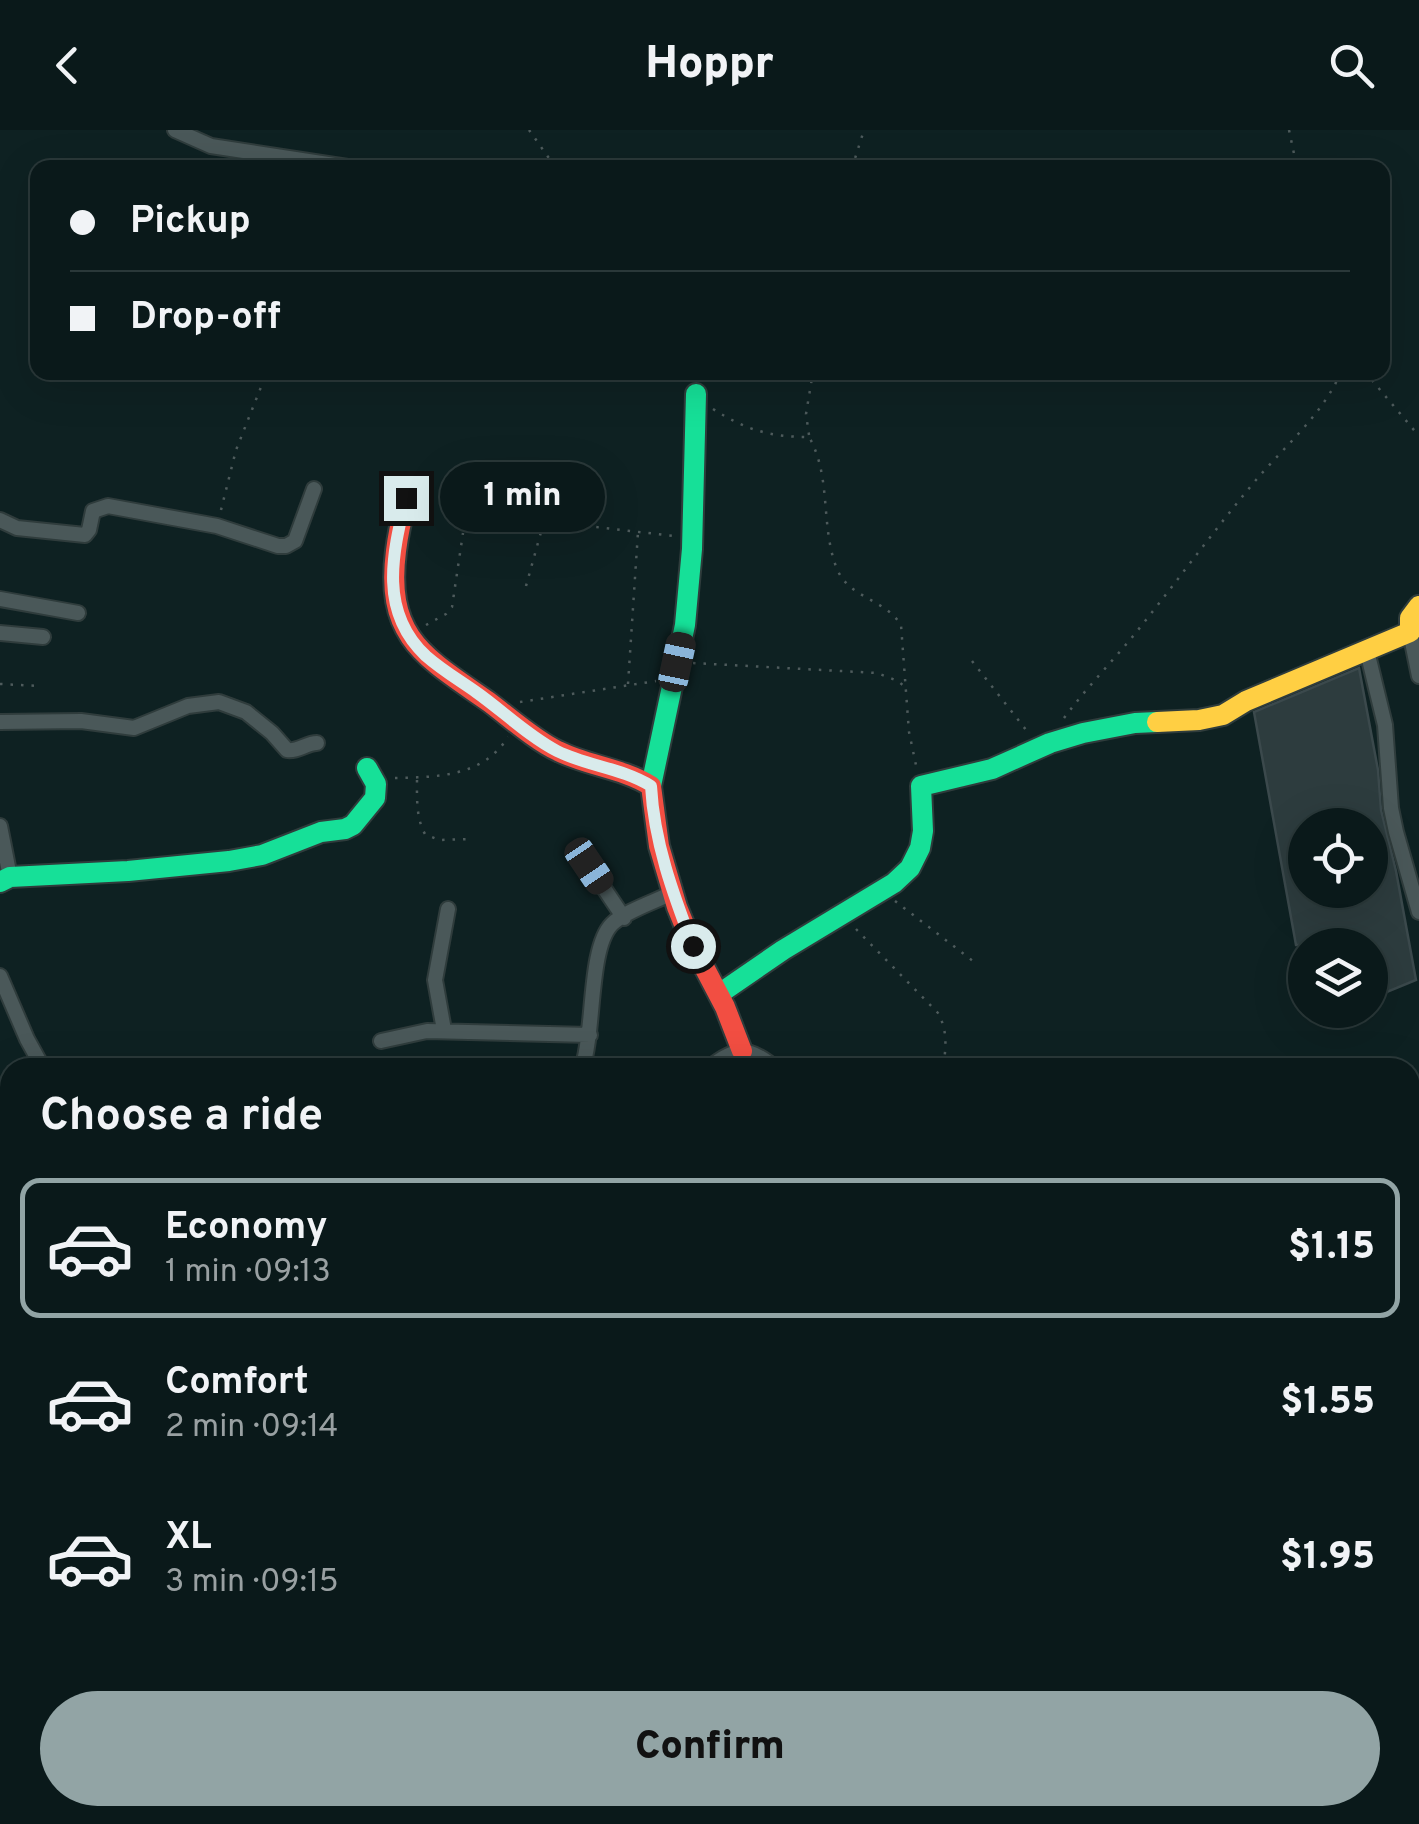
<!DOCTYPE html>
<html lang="en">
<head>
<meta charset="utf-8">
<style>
  body { margin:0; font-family:Overpass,sans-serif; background:#182627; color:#f1f3f6; height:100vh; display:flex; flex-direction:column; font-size:38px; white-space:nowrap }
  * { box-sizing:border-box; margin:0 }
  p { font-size:32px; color:#99a0a2 }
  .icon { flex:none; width:55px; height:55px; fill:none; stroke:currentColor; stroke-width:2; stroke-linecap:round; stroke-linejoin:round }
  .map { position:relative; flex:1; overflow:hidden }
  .panel { position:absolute; left:0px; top:928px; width:1420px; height:768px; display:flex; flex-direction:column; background:#0a191a; border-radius:30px 30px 0 0; box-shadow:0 10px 40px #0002,0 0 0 2px #2a3839 }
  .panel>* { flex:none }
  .top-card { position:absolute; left:30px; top:30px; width:1360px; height:220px; border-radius:20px; box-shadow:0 10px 40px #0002,0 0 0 2px #2a3839; display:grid; align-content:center; height:220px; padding:0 40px; background:#0a191a }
  .controls { position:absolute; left:1288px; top:678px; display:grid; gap:20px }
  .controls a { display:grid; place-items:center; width:100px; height:100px; border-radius:50%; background:#0a191a; box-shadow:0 10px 40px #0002,0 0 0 2px #2a3839; font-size:50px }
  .end { position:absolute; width:45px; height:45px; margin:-22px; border:12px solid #d9ebec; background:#111; box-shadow:0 0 0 5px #111 }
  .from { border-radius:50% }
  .bubble { position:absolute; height:70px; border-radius:35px; background:#0a191a; box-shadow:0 10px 40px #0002,0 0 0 2px #2a3839; font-size:32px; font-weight:800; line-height:70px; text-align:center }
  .car { position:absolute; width:30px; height:60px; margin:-30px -15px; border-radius:12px; box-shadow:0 0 8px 2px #0007; background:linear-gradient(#222 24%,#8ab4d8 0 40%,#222 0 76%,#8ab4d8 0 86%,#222 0) }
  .top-card b { display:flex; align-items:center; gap:35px; height:95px; font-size:38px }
  .top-card b+b { border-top:2px solid #2a3839 }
  .top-card i { width:25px; height:25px; background:#f1f3f6 }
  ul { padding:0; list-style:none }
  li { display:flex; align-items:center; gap:30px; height:140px; margin:0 20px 15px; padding:0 20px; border:5px solid transparent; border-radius:20px }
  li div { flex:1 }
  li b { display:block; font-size:38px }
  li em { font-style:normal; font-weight:800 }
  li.current { border-color:#92a4a5 }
  li>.icon { width:90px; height:90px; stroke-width:1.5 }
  h2 { padding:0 40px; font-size:45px; line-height:120px }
  .action { display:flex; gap:20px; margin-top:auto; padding:20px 40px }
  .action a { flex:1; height:115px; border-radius:60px; background:#92a4a5; color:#111; font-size:40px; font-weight:800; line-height:115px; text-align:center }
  header { display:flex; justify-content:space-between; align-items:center; height:130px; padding:0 40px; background:#0a191a; font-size:45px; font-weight:800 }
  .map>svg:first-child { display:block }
  .building { fill:#2d3c3e; stroke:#3b494c; stroke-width:2.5; fill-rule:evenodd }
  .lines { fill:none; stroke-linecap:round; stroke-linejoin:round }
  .street-casing { stroke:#2f3c3c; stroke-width:18 }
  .fast-casing { stroke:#2f3c3c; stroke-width:24 }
  .slow-casing { stroke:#2f3c3c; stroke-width:24 }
  .jam-casing { stroke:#2f3c3c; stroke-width:24 }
  .path { stroke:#4e5b5c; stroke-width:2.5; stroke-dasharray:2.5 8; stroke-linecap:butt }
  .street { stroke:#4a5859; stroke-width:14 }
  .fast { stroke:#16e098; stroke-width:20 }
  .slow { stroke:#ffcf43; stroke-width:20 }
  .jam { stroke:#f24e42; stroke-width:20 }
  .route { stroke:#d9ebec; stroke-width:12 }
</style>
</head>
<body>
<header><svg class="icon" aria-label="back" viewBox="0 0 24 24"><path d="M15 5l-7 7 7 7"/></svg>Hoppr<svg class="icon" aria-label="search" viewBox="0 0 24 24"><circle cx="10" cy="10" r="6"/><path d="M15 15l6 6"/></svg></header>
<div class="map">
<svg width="1419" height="1694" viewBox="0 0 1419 1694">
  <rect width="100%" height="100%" fill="#0e2122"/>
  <path class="building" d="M1359 538 1378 640 1381 680 1396 741 1416 850 1370 869V815H1296L1254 582ZM1305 695H1370V760H1305Z"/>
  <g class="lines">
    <g class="street-casing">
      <path id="street" d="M175 0 211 16 354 38
        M0 390 17 398 85 405 89 400 93 381 108 376 217 396 278 416H286L295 411 314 359
        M0 469 78 483
        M1410 502 1419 546
        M0 503 43 507
        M1367 521 1385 595 1391 678 1396 702 1419 782
        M0 592 81 591 134 598 188 576 219 572 246 582 272 603 287 620C298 622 306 613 317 613
        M0 696 10 747
        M589 736 624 788
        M0 846 27 909 43 938
        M444 900 435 850 448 779
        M381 911 427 901 590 905
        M582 938C595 902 588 818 612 794 625 781 657 771 674 762
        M709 938C736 916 749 916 775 938
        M0 966H10
        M0 1359 10 1350
        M1410 1485 1419 1486
        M656 1685V1694
        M55 1694 59 1685"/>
    </g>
    <g class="fast-casing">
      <path id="fast" d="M651 656 685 495 692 419 696 264
        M0 752 10 747 128 741 229 731 262 725 321 702 345 699 353 695 375 668 376 654 367 638
        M719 864 783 820 894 753 910 738 920 718 923 701 921 656 992 639 1050 613 1083 603 1135 593 1157 592"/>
    </g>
    <g class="slow-casing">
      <path id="slow" d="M1157 592 1199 590 1223 585 1246 571 1410 502V488L1419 476"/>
    </g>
    <g class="jam-casing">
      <path id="jam" d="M414 354C404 375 399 397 396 421 385 508 425 527 489 572 509 587 536 611 558 621 588 636 622 638 651 656L659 716 677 777 692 814 725 877 742 921"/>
    </g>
    <path class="path" d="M529 0 556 38
      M1289 0 1297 38
      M852 38 864 0
      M1365 242 1419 306
      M713 279C746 300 770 307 809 307 832 347 820 397 837 439 849 468 885 469 901 495L909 602 917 640
      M809 305 806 284 813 242
      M221 380 236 320 267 242
      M526 456 541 402 552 392 674 406
      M426 495 446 484 452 477 463 403
      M972 531 1030 605
      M693 533 877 543 898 551 905 557
      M0 554 41 556
      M628 554 638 402
      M520 572 656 551
      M1064 588C1087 557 1114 530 1138 500 1178 450 1215 399 1256 350 1285 316 1323 284 1341 242
      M395 648C437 647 483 647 508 607
      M417 650C417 668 416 688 425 704L439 710 472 709
      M895 771 973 831
      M856 799 938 883C948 901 946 918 943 938
      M415 1685 416 1694
      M1224 1685 1228 1694
      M1084 1694 1095 1685"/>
    <use href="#street" class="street"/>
    <use href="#fast" class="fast"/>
    <use href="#slow" class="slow"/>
    <use href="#jam" class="jam"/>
  </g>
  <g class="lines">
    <path class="route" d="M406 368C392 425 379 482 426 526 442 540 459 550 476 562 503 581 528 606 557 621 587 636 622 638 651 656 654 712 673 764 693 816"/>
  </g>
</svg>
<div class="controls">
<a><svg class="icon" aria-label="locate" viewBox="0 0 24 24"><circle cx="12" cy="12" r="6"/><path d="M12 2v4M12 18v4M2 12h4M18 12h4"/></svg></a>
<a><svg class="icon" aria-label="layers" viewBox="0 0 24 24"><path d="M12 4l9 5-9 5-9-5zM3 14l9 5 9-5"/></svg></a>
</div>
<i class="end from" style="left:693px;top:816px"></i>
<i class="end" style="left:406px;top:368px"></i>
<div class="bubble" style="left:440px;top:332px;width:165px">1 min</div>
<i class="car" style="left:677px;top:532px;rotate:12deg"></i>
<i class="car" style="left:589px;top:736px;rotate:146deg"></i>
<div class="top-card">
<b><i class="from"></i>Pickup</b>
<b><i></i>Drop-off</b>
</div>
<section class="panel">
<h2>Choose a ride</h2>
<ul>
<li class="current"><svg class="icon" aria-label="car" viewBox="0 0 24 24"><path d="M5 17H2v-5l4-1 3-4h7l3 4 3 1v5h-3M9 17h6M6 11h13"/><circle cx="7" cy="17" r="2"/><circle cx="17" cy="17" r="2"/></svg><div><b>Economy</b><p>1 min · 09:13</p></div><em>$1.15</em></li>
<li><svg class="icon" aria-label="car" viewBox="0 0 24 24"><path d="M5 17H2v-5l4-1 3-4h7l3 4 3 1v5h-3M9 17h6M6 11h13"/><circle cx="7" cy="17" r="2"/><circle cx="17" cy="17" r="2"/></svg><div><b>Comfort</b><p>2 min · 09:14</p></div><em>$1.55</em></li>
<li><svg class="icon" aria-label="car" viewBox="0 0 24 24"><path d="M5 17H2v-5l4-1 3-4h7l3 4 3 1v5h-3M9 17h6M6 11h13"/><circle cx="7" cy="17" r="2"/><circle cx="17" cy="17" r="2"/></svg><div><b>XL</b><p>3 min · 09:15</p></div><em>$1.95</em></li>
</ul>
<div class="action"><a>Confirm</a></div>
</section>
</div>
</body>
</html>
